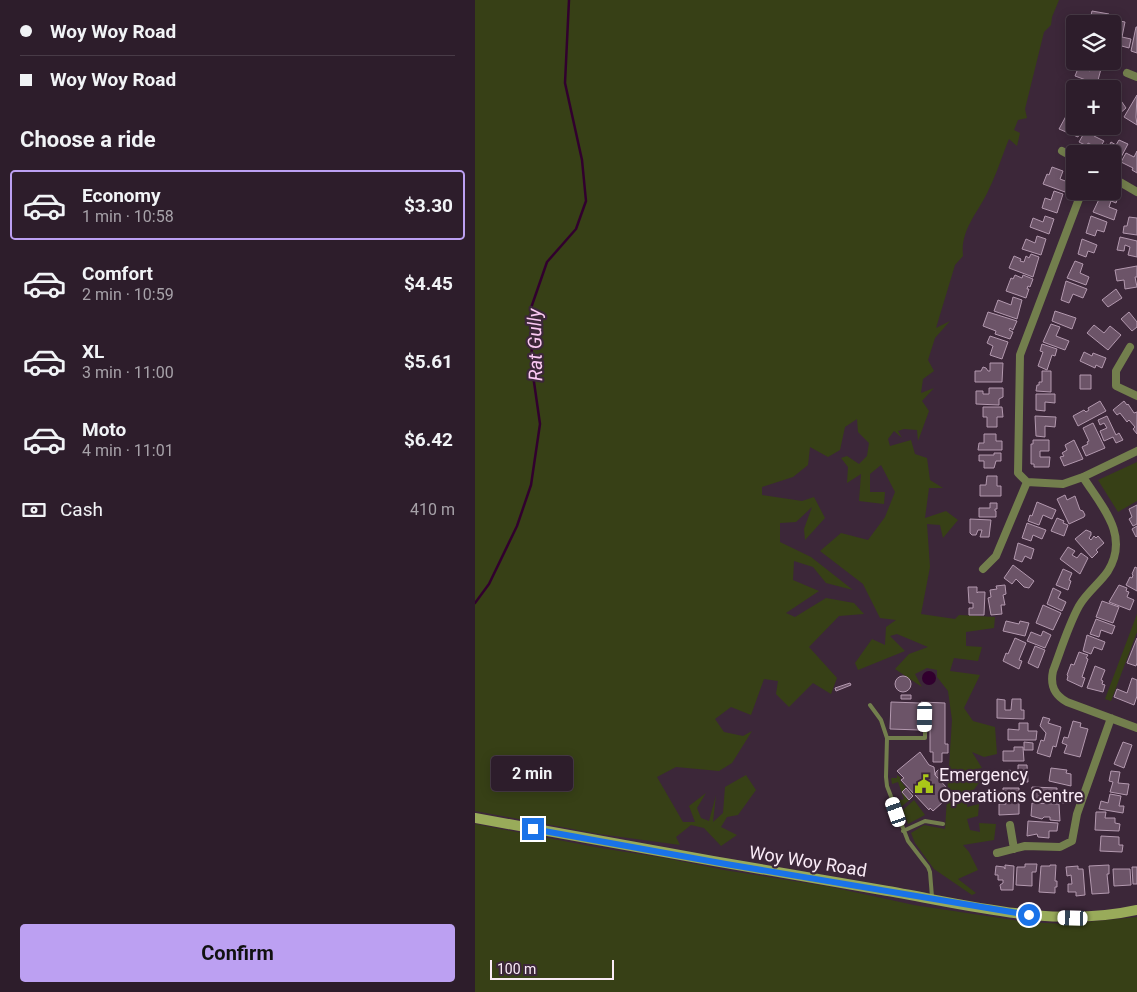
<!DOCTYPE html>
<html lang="en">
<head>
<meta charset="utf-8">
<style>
  body { margin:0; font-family:Roboto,sans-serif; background:#352633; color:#f1f3f6; height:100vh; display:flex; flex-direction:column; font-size:19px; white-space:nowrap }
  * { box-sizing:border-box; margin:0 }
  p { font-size:16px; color:#a7a2a9 }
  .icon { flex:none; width:28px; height:28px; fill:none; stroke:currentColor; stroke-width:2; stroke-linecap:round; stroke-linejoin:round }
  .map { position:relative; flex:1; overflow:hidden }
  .side { display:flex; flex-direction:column; background:#2d1d2b; width:475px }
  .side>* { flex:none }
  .top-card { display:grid; align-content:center; height:110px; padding:0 20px; background:#2d1d2b }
  .buttons { position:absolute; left:591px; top:15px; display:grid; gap:10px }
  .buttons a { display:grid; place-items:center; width:55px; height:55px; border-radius:5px; background:#2d1d2b; box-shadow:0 2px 12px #0003,0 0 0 1px #483b47; font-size:25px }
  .scale { position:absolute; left:15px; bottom:12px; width:124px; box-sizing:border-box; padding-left:5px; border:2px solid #faebf7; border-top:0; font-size:14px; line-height:18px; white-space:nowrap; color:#faebf7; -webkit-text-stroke:4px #3c2739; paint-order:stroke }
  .end { position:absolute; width:22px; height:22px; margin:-11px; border:6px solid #1a73e8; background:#fff; box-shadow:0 0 0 2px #fff }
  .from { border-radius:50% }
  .bubble { position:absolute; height:35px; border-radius:5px; background:#2d1d2b; box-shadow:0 2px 12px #0003,0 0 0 1px #483b47; font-size:16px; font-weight:700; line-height:35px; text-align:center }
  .car { position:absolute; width:15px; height:30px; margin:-15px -8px; border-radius:6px; box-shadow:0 0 4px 1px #0007; background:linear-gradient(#fff 24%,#345 0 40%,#fff 0 76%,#345 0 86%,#fff 0) }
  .top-card b { display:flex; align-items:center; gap:18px; height:48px; font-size:19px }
  .top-card b+b { border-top:1px solid #483b47 }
  .top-card i { width:12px; height:12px; background:#f1f3f6 }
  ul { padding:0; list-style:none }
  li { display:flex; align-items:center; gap:15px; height:70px; margin:0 10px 8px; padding:0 10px; border:2px solid transparent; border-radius:5px }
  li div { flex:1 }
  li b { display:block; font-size:19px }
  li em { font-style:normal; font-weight:700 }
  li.selected { border-color:#bca0f2 }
  li>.icon { width:45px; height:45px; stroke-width:1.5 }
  h2 { padding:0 20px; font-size:22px; line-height:60px }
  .pay { display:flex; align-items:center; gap:12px; height:55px; padding:0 20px; font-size:19px }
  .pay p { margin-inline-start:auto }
  .primary-button { display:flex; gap:10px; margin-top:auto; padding:10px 20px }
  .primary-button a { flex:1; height:58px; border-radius:5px; background:#bca0f2; color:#111; font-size:20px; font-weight:700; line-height:58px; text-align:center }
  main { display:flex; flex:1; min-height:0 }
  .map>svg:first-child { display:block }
  .green { fill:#374016 }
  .water { fill:#31002e }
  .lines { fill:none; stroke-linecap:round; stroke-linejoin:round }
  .stream { stroke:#31002e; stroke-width:2.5 }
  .building { fill:#6c5468; stroke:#b399af }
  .lane { stroke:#737f4d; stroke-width:4 }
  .street { stroke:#737f4d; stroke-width:8 }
  .secondary { stroke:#99ab5a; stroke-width:10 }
  .route { stroke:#1a73e8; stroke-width:6 }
  .labels { text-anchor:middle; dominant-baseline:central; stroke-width:4.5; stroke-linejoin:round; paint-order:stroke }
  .poi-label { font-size:18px; fill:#faebf7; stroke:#3c2739; text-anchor:start }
  .street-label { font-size:18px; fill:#faebf7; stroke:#3c2739 }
  .water-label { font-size:19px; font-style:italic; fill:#fbc9f3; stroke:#3c2739 }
</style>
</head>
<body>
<main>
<section class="side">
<div class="top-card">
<b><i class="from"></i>Woy Woy Road</b>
<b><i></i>Woy Woy Road</b>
</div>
<h2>Choose a ride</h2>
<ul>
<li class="selected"><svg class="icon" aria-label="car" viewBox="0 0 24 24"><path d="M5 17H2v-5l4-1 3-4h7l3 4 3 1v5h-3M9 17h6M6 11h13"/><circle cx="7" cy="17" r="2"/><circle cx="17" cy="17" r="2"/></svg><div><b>Economy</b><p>1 min · 10:58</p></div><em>$3.30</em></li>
<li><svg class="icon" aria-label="car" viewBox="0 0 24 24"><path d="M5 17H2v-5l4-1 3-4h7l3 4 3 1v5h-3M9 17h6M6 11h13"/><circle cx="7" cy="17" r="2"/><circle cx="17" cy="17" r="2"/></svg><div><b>Comfort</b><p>2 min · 10:59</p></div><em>$4.45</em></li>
<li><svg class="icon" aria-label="car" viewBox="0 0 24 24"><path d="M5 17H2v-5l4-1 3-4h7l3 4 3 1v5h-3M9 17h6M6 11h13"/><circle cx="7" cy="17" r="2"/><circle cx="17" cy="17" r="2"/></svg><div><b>XL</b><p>3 min · 11:00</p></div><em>$5.61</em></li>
<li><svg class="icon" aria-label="car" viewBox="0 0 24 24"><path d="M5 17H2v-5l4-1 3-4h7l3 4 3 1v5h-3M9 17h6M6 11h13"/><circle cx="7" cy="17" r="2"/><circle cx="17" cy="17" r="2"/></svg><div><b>Moto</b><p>4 min · 11:01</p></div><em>$6.42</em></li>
</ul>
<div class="pay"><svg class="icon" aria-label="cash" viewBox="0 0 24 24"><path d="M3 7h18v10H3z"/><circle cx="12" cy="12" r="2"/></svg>Cash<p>410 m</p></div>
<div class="primary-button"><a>Confirm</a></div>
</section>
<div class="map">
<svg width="662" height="992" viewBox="0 0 662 992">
  <rect width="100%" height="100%" fill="#3c2739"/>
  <path class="green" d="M0 0H584L577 17 576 25 569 32 550 109 552 118 543 120 539 130 545 133 542 146 534 139C527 156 522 173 514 189 504 212 485 229 488 256L480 265 461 328 475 321 460 338 453 360 459 371 448 379 446 393 459 388 447 401 454 411 443 441 442 430 429 429 423 431 427 438 419 431 413 439 415 446 436 440 440 454 452 458 455 480 468 488H454L450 518 471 511 483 520 468 538 465 525 452 524 455 567 446 614 480 619 484 615 520 617 519 628 491 632V646L507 647 503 661 479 658 475 671 505 675 489 708 498 721 520 727 522 754 509 757 497 752 507 768 487 772V778L510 775 494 796 492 807 504 804 503 816 492 819 495 830 505 832 504 823 521 824 519 840 488 845 494 852 503 870 483 879 501 893 497 895 459 869 440 843 436 833 449 825 470 829 477 720 473 691 462 677V670L452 668 440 674 447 687 420 669 434 654 453 647 422 634 415 636 430 651 383 670 380 663 397 639 410 645 411 627 421 620 405 618 388 584 345 551 366 533 393 540 410 517 420 492 406 465 395 474V492H410L409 504 384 501 386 474 372 483 373 467 366 458 372 456 384 464 392 456 394 443 383 432 382 419 370 427 365 450 353 457 335 447 333 465 318 477 287 487V495L327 501 339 497 350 518 330 540 329 529 337 507 321 522 305 523V542L336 557 378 590 351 583 338 567 319 561 318 580 344 591 311 613 320 617 351 598 379 603 389 614 364 616 334 647 362 678 356 694 338 683 314 707 301 694 303 681 289 679 276 715 256 707 240 719 249 732 268 736 277 731 257 763 244 771 201 767 182 777 208 822H220L214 806 231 793 222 808 226 818 234 821 241 795 238 822 248 813 250 787 271 775 281 790 263 815 252 817 246 827 262 835 246 846 229 828 216 825 201 837 205 845 124 834 0 811Z
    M662 462V501L643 512 623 480Z
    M662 614V632L636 701 630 699Z
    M422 775 426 778 425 780 431 788 427 792 433 800 438 797 426 807 423 801 429 799 423 782 417 784 416 778H422Z
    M439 800 450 815 433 824 428 810Z
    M0 824 125 848 190 858 249 870 356 887 439 905 552 922 592 924 662 917V992H0Z"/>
  <path class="water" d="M447 678a7 7 0 1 1 14 0a7 7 0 1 1-14 0Z"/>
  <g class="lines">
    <path class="stream" d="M0 603 14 584 42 526 56 485 65 424 57 368 56 308 72 262 101 229 111 201 107 160 90 83 94 0"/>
  </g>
  <path class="building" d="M617 11 634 14 633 21 628 20 627 24H614Z
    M640 20 650 22 647 37 656 39 654 48 643 45 642 48 638 47V30Z
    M661 27H662V53L656 51Z
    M606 61 612 64 611 69 615 71 619 62 627 65 622 84 600 76Z
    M607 83 622 89H605Z
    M640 92 651 108 643 115 638 108V94Z
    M662 95 661 117 662 125 649 117Z
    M596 107 600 109 599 124 607 129 603 137 584 129Z
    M613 126 622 128 619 136 629 141 624 149 613 143 612 146 604 142Z
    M644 140 653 144 643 163 638 160V154H632L627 151 631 144 634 146 636 142 641 145Z
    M662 151V173L657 170 658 168 646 162 651 153 659 157Z
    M577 167 588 171 585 179 593 182 590 192 568 184 572 174 574 175Z
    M579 191 588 194 582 213 567 208 570 198 576 200Z
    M632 191 644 194 641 203 636 201 634 207 642 210 639 220 618 212 627 193 631 194Z
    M570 216 579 219 574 234 555 227 558 218 568 222Z
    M616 216 632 222 629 232 622 230 620 236 611 233Z
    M654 217 662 218V235L648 233 649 226H652Z
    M562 236 571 239 566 255 547 249 551 239 560 243Z
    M645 237 662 241V257L653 255 655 247 650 245 649 251 642 250Z
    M607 239 622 245 619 253 613 251 611 257 603 254Z
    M556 254 564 257 558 277 534 268 539 256 546 259 545 261 549 262 551 256 554 258Z
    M600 261 608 264 605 273 614 277 611 285 592 278Z
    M662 266V277H660L662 287 650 289 649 280 642 281 640 270Z
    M540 275 547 278 548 275 558 279 555 287 553 286 552 289H554L551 298 531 291 536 278 538 279Z
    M591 281 612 289 608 298 598 294 594 303 586 300Z
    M641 289 647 298 633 307 627 300Z
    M538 297 547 300 542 319 519 311 523 300 536 305Z
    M580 311 601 318 597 329 577 321Z
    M513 312 542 321 538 330 535 328 534 330 538 332 535 339 520 334 521 331 508 326Z
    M654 312 662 322V327L657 331 646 319Z
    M576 324 585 327 581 336 594 341 590 350 568 342Z
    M619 325 629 333 635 326 646 335 633 350 612 333Z
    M515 336 533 342 527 359 515 355 518 346 512 343Z
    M567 344 582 349 580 356 577 355 572 370 563 366 568 352 565 351Z
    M609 352 617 356 618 353 631 358 627 368 621 365 620 368 605 361Z
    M515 363H528L527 382H500V371H506L508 367 511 368 513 371H515Z
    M567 371H576V392L561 391 562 385H564V382H567Z
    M605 375H616V389H605Z
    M514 388H528V397L524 399V405L501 404V391H508V394H514Z
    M561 394H580V403L570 402V411L561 410Z
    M625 401 631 411 603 426 598 416 609 410 611 412 614 410 613 408Z
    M649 401 652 405 653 404 659 413 662 412V434L658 429 660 427 654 420 652 422 645 413 642 415 638 410Z
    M508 407H527L528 417H522V427H512V417H508Z
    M560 416 581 417 580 427 570 426V437L561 436Z
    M632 416 641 435 644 433 648 440 641 443 638 437 629 441 625 431 632 428 629 423 625 425 623 420Z
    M618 423 630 448 611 456 607 447 613 444 612 442 614 441 608 428Z
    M509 434H521V441H527V450H503L504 443H509Z
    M558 440H574V451H565V457H575L574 467H559V464H556V444H558Z
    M599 440 608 459 589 466 585 457 589 456 587 453 592 450 590 445Z
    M519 453H526V461H521L519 468H509V461H504V455H519Z
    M512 476H522V486H526V496H505V485H511Z
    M590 495 592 500 600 496 605 510 608 511 610 515 609 517 594 524 582 499Z
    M562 502 581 510 577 519 568 515 564 525 553 521 555 515 557 516Z
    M515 503H522V509H520V511H521V517H504V508H515Z
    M662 505V524L658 526 654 519 657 517 654 509Z
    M582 518 589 521 588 523 593 525 589 536 576 531Z
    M495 519 516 520 514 537H505L507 530H503L501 535H497L495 533Z
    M552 523 571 530 567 539 558 535 556 541 547 538Z
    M662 526V536L661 537 657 529Z
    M611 530 616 532V535L614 538 616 540 619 536 621 538 623 536 629 543 621 550 623 552 617 558 600 539Z
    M543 543 559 549 556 559 550 556 547 562 539 559Z
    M593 547 600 551 597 555 602 558 606 553 613 558 605 574 585 559Z
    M538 565 559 581 554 588 549 587 541 579 537 584 529 578Z
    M660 567 662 568V591L651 585 655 577 657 578 658 575 657 574Z
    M588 569 597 573 594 580 596 581 593 590 581 585Z
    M530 585 531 594 528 595 530 605H526L527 614 516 615 513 598 516 597 515 590 522 589 521 586Z
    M644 585 652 588 651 591 654 592 652 597 659 600 655 610 634 602Z
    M493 587H502V593L503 592H510L509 615H494V608H498V603H494Z
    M578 588 586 592 583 598 591 602 587 611 572 604Z
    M627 601 644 607 638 623 621 617Z
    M568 605 586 613 578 630 561 623Z
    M621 619 640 626 637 634 626 630 624 637 615 634Z
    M531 621 544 624 545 621 554 623 550 636 528 631Z
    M568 631 576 635 570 648 552 641 556 632 566 636Z
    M612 635 630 642 627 650 619 647 616 654 608 651Z
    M540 638 551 643 544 660 547 661 544 669 528 661 531 653 533 654Z
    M662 638V663L661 666 652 663Z
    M560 646 570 650 563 668 553 663Z
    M604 652 613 655 611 658 613 659 607 677 610 678 607 687 592 680 593 676 592 675 596 664 599 665Z
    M620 666 630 670 626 680 628 681 627 684 630 685 628 692 612 688Z
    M420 684a8 8 0 1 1 16 0a8 8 0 1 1-16 0Z
    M657 678 662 680V696L659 705 639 697 642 689 652 693Z
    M375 683 376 685 361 691 360 688Z
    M426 695H436V699H426Z
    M522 699 530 700V710H536L537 699H546V710H549V719L522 718Z
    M416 702 445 703V730L415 729Z
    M446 702 470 703V744H473V753H467V762H458V752H455V715H446Z
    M447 715H455L454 730 445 729Z
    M568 717 575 719 573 723 586 727 581 747 578 746 575 757 562 753 565 743 566 740 569 741 571 733 565 726Z
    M598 721 606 723 605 727 613 729 605 757 589 753 592 745 587 743 589 737 593 738Z
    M544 723H553V731H562L561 740H533V729L544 730Z
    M549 742 558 743V750H549Z
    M648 742 657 745 649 768 639 764Z
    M539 747H548L549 761H528V751H539Z
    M445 752 454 765 459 767 460 775 472 788 463 796 468 802 458 811 455 808 454 810 426 780 429 778 422 771Z
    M543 765H552L553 782 529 781 530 770 543 771Z
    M466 767 472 774 465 780 460 775 461 772Z
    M576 768 592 770 591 773 596 774V786L574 781Z
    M636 771 645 772 643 783 654 784 652 795 635 792 638 782 634 781Z
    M557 787 582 788V792L591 793 590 803 559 801 560 793H556Z
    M431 788 438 796 434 800 427 792Z
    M528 788H544V814L524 815V804H531V795H528Z
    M635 794 646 796 644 806H649L648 813 624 809 626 801 633 803Z
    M557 803 584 804 585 821 575 820V817H569L567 819 556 816Z
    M621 812H631L630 818H640V823L645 824 644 831 620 830Z
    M553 821 583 823 582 831H574V838L563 837 562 834 552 836Z
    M626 836 644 837V845H648L647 852 625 851Z
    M550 864H562L561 872H557V886L541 885 542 867H550Z
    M530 865 539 866 538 890H526L525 885 528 883V880H523V875H520L521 866 529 867 530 869Z
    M575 865H581L580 881H582V887H580V893L564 892 566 866H575Z
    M634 865V874H632L634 893 617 894 614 866Z
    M603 866V869H608L610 895 601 896V892H593V884H597L596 875 592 876 591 867Z
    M657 867H662V884H658Z
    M638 869H655L656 885 639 886Z"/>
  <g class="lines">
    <path class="lane" d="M395 705 406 720 412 738
      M450 717V738H412L411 777 412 786 433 841 453 867 455 872 457 897
      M428 831 450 821 468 824"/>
    <path class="street" d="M652 73 662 77
      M587 151 600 158
      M638 178 662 192
      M607 191 545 355 543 473 552 482 588 484 608 477 662 451
      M655 347 641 371V386L662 396
      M608 477C627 507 655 535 633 571 625 583 612 592 604 606 593 626 586 650 578 671 575 685 579 695 592 702L662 728
      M508 569 521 556 552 482
      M535 825 539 849
      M522 853 550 846 585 847 597 841 602 814 636 718"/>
    <path class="secondary" d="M0 818C136 843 271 867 407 890 491 904 577 929 662 910"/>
  </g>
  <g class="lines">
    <path class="route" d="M58 829 251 864 554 915"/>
  </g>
  <defs>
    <g id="civic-bare" transform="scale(1.5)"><path d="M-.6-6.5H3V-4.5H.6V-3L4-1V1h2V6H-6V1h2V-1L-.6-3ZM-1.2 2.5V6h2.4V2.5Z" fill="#aac718" stroke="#3c2739" stroke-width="2.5" paint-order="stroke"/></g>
  </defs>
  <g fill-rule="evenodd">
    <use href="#civic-bare" x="449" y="784"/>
  </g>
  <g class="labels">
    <g class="poi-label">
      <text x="464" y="774">Emergency<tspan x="464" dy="21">Operations Centre</tspan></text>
    </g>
    <g class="street-label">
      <text transform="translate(333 861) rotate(9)">Woy Woy Road</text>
    </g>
    <g class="water-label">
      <text transform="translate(60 345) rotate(-91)">Rat Gully</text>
    </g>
  </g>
</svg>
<div class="buttons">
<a><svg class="icon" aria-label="layers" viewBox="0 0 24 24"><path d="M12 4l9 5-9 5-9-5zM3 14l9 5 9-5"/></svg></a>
<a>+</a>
<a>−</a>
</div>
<div class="scale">100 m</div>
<i class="end from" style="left:554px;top:915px"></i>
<i class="end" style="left:58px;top:829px"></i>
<div class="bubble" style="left:16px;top:756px;width:82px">2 min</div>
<i class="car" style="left:450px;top:717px;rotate:181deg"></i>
<i class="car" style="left:421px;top:812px;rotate:341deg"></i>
<i class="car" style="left:598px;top:918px;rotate:272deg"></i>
</div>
</main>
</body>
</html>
